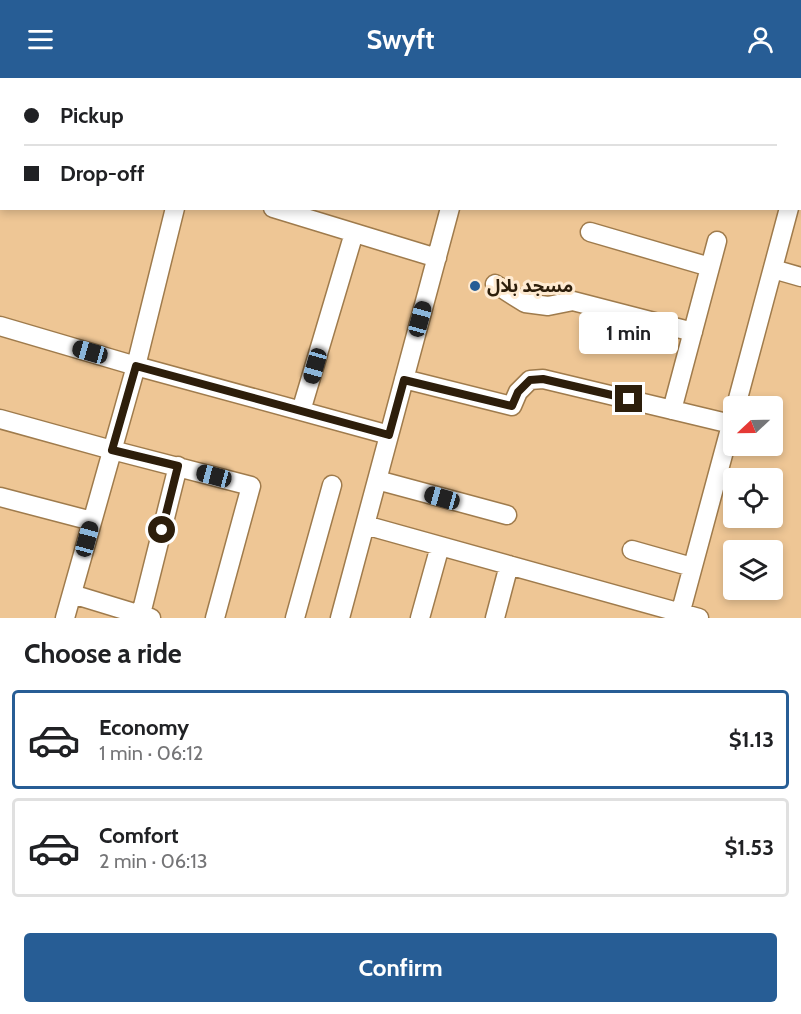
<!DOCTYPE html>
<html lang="en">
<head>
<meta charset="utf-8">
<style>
  body { margin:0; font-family:Cabin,"Noto Sans Arabic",sans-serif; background:#f6f6f6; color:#202124; height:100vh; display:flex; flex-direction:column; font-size:22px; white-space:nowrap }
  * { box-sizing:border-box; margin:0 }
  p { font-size:20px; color:#757577 }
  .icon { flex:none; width:33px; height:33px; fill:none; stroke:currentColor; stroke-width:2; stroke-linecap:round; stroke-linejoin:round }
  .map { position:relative; height:540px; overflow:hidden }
  .sheet { display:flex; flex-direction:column; background:#fff; flex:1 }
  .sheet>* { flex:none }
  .guide { position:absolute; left:0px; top:0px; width:801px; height:132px; box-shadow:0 3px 9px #0003; display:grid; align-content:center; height:132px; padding:0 24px; background:#fff }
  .needle { width:39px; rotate:248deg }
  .controls { position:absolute; left:723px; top:318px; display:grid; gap:12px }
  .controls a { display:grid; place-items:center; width:60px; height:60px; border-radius:6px; background:#fff; box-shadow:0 3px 9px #0003; font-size:30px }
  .end { position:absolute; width:27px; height:27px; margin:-14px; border:8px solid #2d1e0b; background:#fff; box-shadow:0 0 0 3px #fff }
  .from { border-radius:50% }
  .bubble { position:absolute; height:42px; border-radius:6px; background:#fff; box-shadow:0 3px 9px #0003; font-size:20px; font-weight:800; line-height:42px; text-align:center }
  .car { position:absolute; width:18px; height:36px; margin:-18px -9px; border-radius:8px; box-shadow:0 0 4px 2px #0007; background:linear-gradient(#222 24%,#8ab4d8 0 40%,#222 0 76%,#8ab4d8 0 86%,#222 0) }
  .guide b { display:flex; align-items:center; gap:21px; height:57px; font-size:22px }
  .guide b+b { border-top:2px solid #e0e0e0 }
  .guide i { width:15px; height:15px; background:#202124 }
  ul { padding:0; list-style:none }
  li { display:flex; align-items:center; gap:18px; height:99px; margin:0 12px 9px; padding:0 12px; border:3px solid #e0e0e0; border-radius:6px }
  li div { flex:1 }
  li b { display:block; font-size:22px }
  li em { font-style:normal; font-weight:800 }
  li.selected { border-color:#275d95 }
  li>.icon { width:54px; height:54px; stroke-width:1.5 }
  h2 { padding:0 24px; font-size:27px; line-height:72px }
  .action { display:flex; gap:12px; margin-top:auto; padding:12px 24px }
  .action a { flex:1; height:69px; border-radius:6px; background:#275d95; color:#fff; font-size:24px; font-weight:800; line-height:69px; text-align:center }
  header { display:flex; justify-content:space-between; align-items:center; height:78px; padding:0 24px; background:#275d95; color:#fff; font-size:27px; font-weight:800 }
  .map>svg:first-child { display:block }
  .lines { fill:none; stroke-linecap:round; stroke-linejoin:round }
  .street-casing { stroke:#9f7b4c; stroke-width:21 }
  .street { stroke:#fff; stroke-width:18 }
  .route { stroke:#2d1e0b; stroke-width:8 }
  .poi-dot { fill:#275d95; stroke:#ffebd2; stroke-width:2 }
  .labels { text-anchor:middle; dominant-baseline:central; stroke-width:6; stroke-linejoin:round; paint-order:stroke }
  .poi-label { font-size:18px; font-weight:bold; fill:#2d1e0b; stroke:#ffebd2; text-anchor:start }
</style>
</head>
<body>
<header><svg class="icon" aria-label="menu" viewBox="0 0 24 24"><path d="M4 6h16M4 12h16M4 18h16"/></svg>Swyft<svg class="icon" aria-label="person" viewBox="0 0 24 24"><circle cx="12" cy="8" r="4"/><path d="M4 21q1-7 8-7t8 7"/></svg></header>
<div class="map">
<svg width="801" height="540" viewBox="0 0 801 540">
  <rect width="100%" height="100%" fill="#eec695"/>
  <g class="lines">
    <g class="street-casing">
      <path id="street" d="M377 0 382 2
        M12 2 13 0
        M0 45 2 39
        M800 92 801 86
        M800 118H801
        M273 130 437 180
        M590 154 710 189
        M773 191 801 199
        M495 206 525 225 548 228 573 223 693 254
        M0 248 136 288 175 130
        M404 301 512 328 518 314 530 302 543 301 731 346
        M736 328 789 130
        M672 332 717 163
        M301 333 354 155
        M0 341 112 372 251 408 215 540
        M377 402 507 437
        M0 419 92 443
        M365 447 699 540
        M632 472 692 489
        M72 516 151 540
        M65 540 136 288 389 357
        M140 540 178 388
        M295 540 332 407
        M340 540 450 130
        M420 540 440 468
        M495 540 509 487
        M679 540 734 336"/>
    </g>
    <use href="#street" class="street"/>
  </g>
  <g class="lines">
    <path class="route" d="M162 452 178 388 112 372 136 288 389 357 404 302 512 328 518 314 530 302 543 301 629 321"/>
  </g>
  <circle class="poi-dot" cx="475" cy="208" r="6"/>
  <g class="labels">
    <g class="poi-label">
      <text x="487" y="208">مسجد بلال</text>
    </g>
  </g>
</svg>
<div class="controls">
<a><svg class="needle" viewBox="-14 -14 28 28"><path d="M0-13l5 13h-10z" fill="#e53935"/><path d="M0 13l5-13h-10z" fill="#757577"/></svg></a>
<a><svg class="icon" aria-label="locate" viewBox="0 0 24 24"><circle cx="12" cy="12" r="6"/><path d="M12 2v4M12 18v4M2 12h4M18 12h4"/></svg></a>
<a><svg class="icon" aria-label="layers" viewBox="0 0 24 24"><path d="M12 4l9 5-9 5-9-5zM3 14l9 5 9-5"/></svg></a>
</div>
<i class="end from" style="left:162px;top:452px"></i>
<i class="end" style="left:629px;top:321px"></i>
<div class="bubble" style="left:579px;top:234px;width:99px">1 min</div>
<i class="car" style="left:420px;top:241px;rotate:15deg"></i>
<i class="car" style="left:90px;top:274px;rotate:286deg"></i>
<i class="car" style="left:315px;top:288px;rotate:196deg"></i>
<i class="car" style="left:214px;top:398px;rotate:285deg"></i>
<i class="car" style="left:442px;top:420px;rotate:286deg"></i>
<i class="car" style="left:87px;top:461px;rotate:15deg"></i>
<div class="guide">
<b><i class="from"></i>Pickup</b>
<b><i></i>Drop-off</b>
</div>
</div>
<section class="sheet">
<h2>Choose a ride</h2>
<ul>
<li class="selected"><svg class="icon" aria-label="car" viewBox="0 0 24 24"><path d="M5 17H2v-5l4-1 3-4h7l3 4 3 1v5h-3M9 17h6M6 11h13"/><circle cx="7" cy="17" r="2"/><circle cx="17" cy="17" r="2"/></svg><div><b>Economy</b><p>1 min · 06:12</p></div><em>$1.13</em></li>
<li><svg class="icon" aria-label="car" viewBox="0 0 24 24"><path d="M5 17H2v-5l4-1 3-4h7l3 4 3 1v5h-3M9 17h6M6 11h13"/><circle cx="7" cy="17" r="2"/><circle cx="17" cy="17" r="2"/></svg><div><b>Comfort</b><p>2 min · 06:13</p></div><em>$1.53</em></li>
</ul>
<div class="action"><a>Confirm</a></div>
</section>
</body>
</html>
